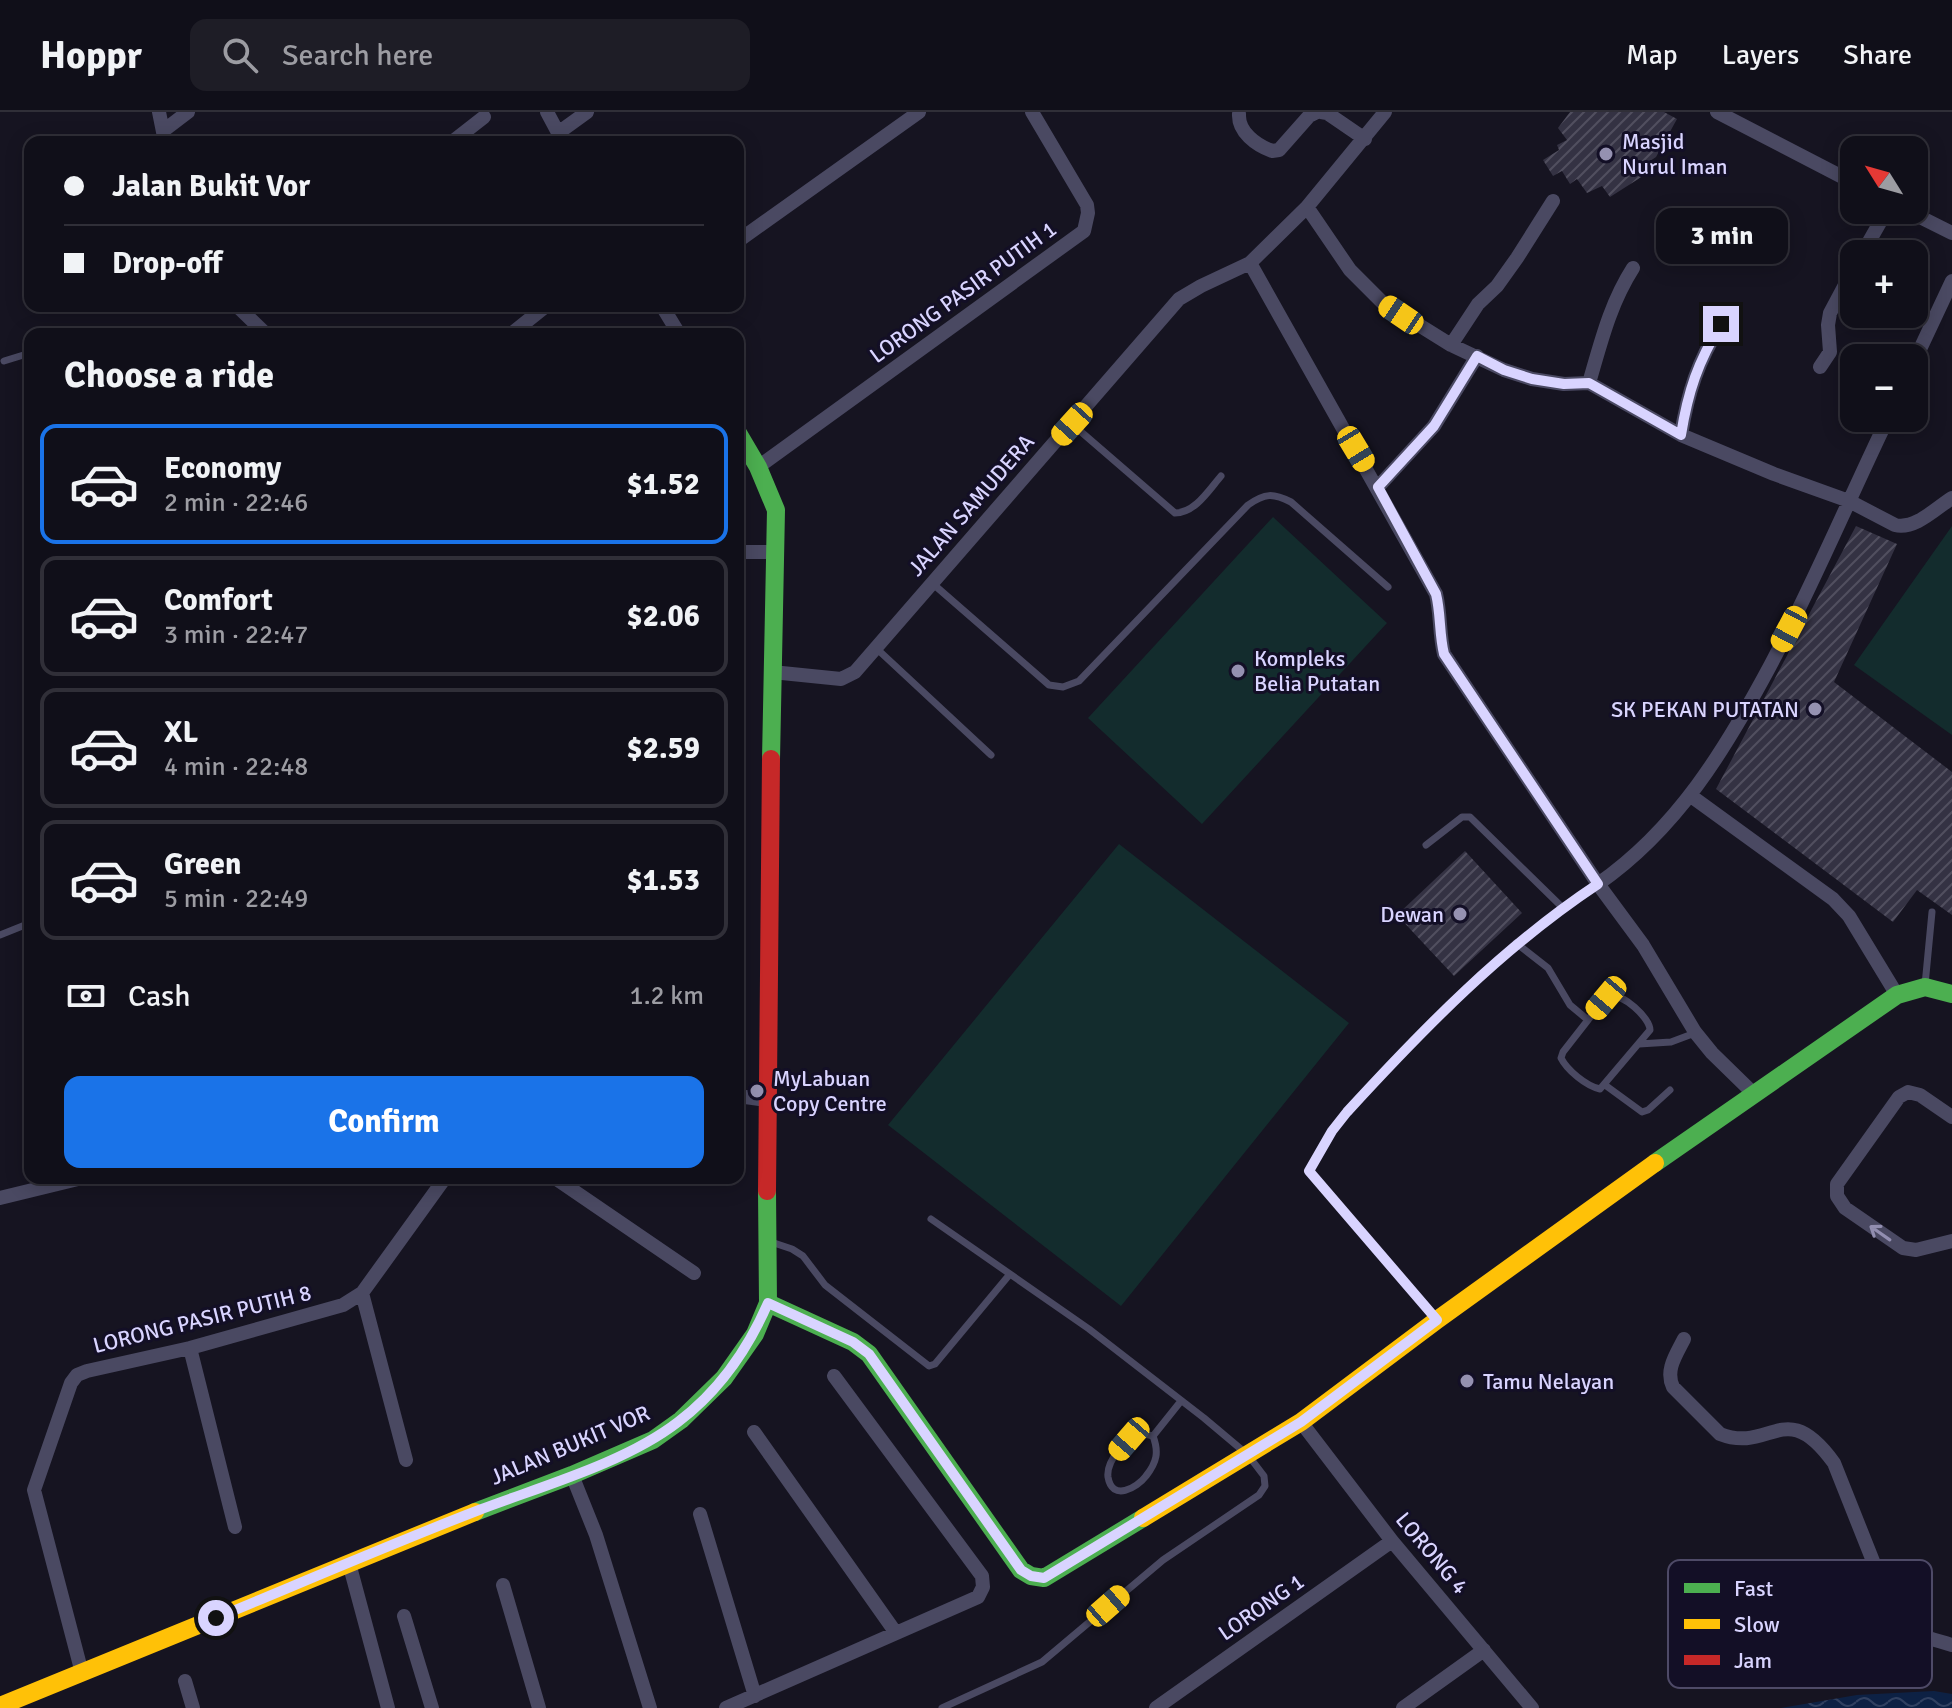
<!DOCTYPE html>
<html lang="en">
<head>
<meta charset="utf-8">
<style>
  body { margin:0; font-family:Signika,sans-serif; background:#1e1d26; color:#f1f3f6; height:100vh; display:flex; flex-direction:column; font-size:30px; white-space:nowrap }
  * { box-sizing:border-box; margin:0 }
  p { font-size:26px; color:#9c9ca2 }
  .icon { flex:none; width:44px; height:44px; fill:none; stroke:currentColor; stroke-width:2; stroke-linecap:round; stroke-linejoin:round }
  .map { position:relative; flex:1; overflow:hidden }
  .details { position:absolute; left:24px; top:216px; width:720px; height:856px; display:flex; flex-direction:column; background:#100f19; border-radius:16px; box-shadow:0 4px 20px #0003,0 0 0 2px #302f38 }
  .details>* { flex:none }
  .guide { position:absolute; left:24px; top:24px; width:720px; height:176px; border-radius:16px; box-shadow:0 4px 20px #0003,0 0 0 2px #302f38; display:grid; align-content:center; height:176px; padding:0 40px; background:#100f19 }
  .needle { width:52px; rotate:307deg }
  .controls { position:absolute; left:1840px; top:24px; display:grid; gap:16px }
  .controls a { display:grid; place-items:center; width:88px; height:88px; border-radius:16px; background:#100f19; box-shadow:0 4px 20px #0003,0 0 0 2px #302f38; font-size:40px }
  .end { position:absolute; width:36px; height:36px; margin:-18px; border:10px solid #d9d4ff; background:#111; box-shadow:0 0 0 4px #111 }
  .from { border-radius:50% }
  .bubble { position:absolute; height:56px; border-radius:16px; background:#100f19; box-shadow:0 4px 20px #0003,0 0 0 2px #302f38; font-size:26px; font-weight:700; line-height:56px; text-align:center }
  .car { position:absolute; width:24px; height:48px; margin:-24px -12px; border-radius:10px; box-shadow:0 0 6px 2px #0007; background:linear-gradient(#f5c518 24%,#345 0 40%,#f5c518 0 76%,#345 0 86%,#f5c518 0) }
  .guide b { display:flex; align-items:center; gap:28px; height:76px; font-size:30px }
  .guide b+b { border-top:2px solid #302f38 }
  .guide i { width:20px; height:20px; background:#f1f3f6 }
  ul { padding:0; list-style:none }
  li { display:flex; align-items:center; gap:24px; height:120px; margin:0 16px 12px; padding:0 24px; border:4px solid #302f38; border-radius:16px }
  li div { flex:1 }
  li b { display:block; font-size:30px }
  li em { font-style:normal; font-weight:700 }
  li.current { border-color:#1a73e8 }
  li>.icon { width:72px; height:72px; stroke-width:1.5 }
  h2 { padding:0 40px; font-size:36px; line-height:96px }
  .pay { display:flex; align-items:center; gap:20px; height:88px; padding:0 40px; font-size:30px }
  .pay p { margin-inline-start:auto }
  .cta { display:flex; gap:16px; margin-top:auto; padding:16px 40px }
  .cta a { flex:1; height:92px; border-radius:16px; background:#1a73e8; color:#fff; font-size:32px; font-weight:700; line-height:92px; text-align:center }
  header { display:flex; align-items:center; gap:48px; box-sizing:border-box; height:112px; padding:0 40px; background:#100f19; border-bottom:2px solid #302f38 }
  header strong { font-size:38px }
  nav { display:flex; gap:44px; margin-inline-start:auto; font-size:28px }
  .search { width:560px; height:72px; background:#1e1d26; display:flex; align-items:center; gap:20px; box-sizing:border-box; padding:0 28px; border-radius:16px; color:#9c9ca2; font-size:30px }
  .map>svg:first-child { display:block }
  .pitch { fill:#132c2d }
  .water { fill:url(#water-waves) }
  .building { fill:url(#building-hatch) }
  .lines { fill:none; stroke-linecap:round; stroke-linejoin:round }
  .lane { stroke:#4a4962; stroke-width:7 }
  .street { stroke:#4a4962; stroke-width:14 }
  .fast { stroke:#4caf50; stroke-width:18 }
  .slow { stroke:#ffc107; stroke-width:18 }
  .jam { stroke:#c62828; stroke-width:18 }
  .oneway { stroke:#928eb0 }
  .route { stroke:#d9d4ff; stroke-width:10 }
  .poi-dot { fill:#9591b1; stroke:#130f26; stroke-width:3 }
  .labels { text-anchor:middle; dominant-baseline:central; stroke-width:6; stroke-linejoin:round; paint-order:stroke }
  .poi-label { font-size:22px; fill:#d9d4ff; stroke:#130f26; text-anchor:start }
  .street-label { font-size:22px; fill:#d9d4ff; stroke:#130f26 }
  .key { fill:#130f26; stroke:#4e4a67; stroke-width:2 }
  .key-label { font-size:22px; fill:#d9d4ff }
</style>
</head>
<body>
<header>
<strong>Hoppr</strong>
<div class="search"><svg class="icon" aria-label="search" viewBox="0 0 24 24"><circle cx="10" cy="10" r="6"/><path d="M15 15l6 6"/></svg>Search here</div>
<nav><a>Map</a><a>Layers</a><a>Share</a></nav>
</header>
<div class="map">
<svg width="1952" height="1596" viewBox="0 0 1952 1596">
  <defs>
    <pattern id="water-waves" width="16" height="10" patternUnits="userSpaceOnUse" patternTransform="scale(2)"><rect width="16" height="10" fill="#0d2144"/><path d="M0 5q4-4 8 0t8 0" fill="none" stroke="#304060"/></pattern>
    <pattern id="building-hatch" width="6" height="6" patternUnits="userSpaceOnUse" patternTransform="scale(2)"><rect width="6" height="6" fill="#343243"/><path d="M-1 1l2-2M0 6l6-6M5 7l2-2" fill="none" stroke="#514f5f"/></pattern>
  </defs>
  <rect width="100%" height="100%" fill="#161421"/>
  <path class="pitch" d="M1273 405 1387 511 1202 712 1088 606Z
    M1952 414V623L1854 553Z
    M1119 732 1349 911 1121 1194 888 1013Z"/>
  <path class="water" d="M1934 1579 1952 1582V1596H1781L1857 1583Z"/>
  <path class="building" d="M1570 0H1664L1677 7 1656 45 1638 57 1643 64 1610 85 1602 74 1587 81 1577 67 1570 72 1562 59 1553 64 1543 48 1559 38 1557 33 1567 28 1558 16Z
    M1856 414 1897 432 1834 570 1952 660V803L1917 778 1893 810 1716 677Z
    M1465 739 1522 801 1454 864 1397 803Z"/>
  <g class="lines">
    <path class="lane" d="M4 249 30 241
      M1072 312 1175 401C1195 401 1209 378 1221 364
      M932 471 1049 573 1063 575 1079 569 1248 393C1265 381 1273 381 1291 390L1388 475
      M876 536 991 643
      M1426 733 1462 705H1470L1563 796
      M0 823 30 811
      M1516 831 1548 856 1570 893 1588 908C1594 901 1601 888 1610 885 1622 880 1650 906 1650 918L1600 977C1586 974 1567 958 1561 946L1563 940 1588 908
      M1925 873 1932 800
      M1639 932 1671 930 1695 921
      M1605 973 1642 1000 1648 998 1670 978
      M931 1107 1089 1217 1204 1306 1248 1343 1264 1364 1265 1374 1259 1383 1163 1448 1042 1550 942 1596
      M768 1129 792 1137 803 1144 825 1173 929 1254 935 1252 1010 1162
      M1436 1208 1309 1059 1332 1019 1347 1000C1423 916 1503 835 1598 772
      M1153 1324C1149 1323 1145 1322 1141 1322 1126 1324 1106 1350 1108 1365 1112 1390 1137 1376 1146 1364 1157 1350 1159 1340 1153 1324L1181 1289"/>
    <path class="street" d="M159 0 165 30
      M547 0 563 30
      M1321 0 1327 1 1365 27
      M1717 0 1854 71
      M1239 2C1238 20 1256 33 1272 39L1279 38 1309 4 1317 0
      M163 19 188 0
      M558 21 587 0
      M452 30 484 5
      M1307 95 1350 158 1382 190 1451 233 1504 258 1532 267 1564 272 1589 271 1681 323 1774 362 1849 389 1895 413C1915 418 1936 396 1952 386
      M1906 98 1952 121
      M738 129 919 0
      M1862 142 1887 98
      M1250 151 1436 482C1441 502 1439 522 1444 542L1598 772
      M237 194 266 222
      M662 194 679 222
      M511 222 546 194
      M1451 233 1478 192 1497 174 1517 146 1553 89
      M1914 250 1952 169
      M1820 255 1830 240 1828 213 1830 201 1854 156
      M1589 271C1601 230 1610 192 1633 156
      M1681 323C1688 279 1698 250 1721 212
      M758 355 1084 119 1088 101 1087 93 1032 0
      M1378 375 1434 314 1477 244
      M738 440H774
      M772 560 841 567 855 560 1179 187 1201 174 1250 151 1307 95 1385 0
      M1691 684 1833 787 1849 804 1897 883
      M1753 981 1712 941 1695 920 1643 833 1598 772C1677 717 1725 638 1770 554 1813 473 1848 389 1888 306
      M738 984 767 988
      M1952 1005 1920 983 1908 980 1899 985 1837 1072V1084L1845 1096 1903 1136 1916 1138 1952 1129
      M555 1066 694 1161
      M0 1086 82 1066
      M362 1181 406 1348
      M1684 1227C1676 1243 1665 1258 1673 1275L1720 1322C1771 1342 1785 1283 1834 1351L1894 1502C1908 1523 1929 1526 1952 1533
      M190 1236 235 1415
      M1301 1310 1392 1429 1532 1596
      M754 1320 896 1521
      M572 1363 596 1423 650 1596
      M700 1402 755 1584
      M349 1451 388 1596
      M503 1473 539 1596
      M404 1504 432 1596
      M82 1561 34 1378 71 1271 77 1263 87 1259 190 1236 343 1193 362 1181 445 1066
      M185 1569 193 1596
      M726 1596 978 1485 983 1475 982 1464 834 1264
      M1156 1596 1392 1429
      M1403 1596 1484 1538"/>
    <path class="fast" d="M738 321 758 355 776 398 771 647
      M1655 1051 1897 883 1925 875 1952 882
      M768 1191 853 1230 869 1242 1021 1458 1031 1464 1044 1466 1143 1406
      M475 1400 572 1363 653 1328 681 1308 724 1266 755 1222 768 1191 767 1079"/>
    <path class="slow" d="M1143 1406 1301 1310 1437 1208 1655 1051
      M0 1594 475 1400"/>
    <path class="jam" d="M767 1079 771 647"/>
  </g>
  <defs><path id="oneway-shaft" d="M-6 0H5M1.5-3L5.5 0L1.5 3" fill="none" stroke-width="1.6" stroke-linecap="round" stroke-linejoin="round" transform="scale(2)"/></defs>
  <use class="oneway" href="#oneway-shaft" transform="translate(1880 1121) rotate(-145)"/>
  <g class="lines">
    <path class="route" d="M216 1506C303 1470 391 1432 479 1398 542 1374 625 1351 678 1310 719 1279 748 1237 768 1191L853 1230 869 1242 1021 1458 1031 1464 1044 1466 1301 1310 1437 1208 1309 1059 1332 1019 1347 1000C1424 916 1503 835 1598 772L1444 542C1439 522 1441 502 1436 482L1378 375 1434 314 1477 244 1504 258 1532 267 1564 272 1589 271 1681 323C1688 279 1698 250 1721 212"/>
  </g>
  <g class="poi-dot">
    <circle cx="1606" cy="42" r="8"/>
    <circle cx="1238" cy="559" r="8"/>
    <circle cx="1815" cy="597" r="8"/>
    <circle cx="1460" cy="802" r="8"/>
    <circle cx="757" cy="979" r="8"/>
    <circle cx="1467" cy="1269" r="8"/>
  </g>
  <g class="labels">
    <g class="poi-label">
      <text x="1622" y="29">Masjid<tspan x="1622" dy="25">Nurul Iman</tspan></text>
      <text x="1254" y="546">Kompleks<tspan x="1254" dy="25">Belia Putatan</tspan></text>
      <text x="1799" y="597" text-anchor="end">SK PEKAN PUTATAN</text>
      <text x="1444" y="802" text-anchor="end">Dewan</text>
      <text x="773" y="966">MyLabuan<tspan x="773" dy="25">Copy Centre</tspan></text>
      <text x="1483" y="1269">Tamu Nelayan</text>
    </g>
    <g class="street-label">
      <text transform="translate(963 180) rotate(-36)">LORONG PASIR PUTIH 1</text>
      <text transform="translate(971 393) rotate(-49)">JALAN SAMUDERA</text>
      <text transform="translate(202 1207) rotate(-14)">LORONG PASIR PUTIH 8</text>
      <text transform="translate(570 1333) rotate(-23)">JALAN BUKIT VOR</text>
      <text transform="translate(1432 1441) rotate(50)">LORONG 4</text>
      <text transform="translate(1261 1495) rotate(-35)">LORONG 1</text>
    </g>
  </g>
  <rect x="1668" y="1448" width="264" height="128" rx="12" class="key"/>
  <rect x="1684" y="1471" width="36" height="10" fill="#4caf50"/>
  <rect x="1684" y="1507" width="36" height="10" fill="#ffc107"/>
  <rect x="1684" y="1543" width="36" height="10" fill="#c62828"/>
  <g class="key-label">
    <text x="1734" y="1484">Fast</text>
    <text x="1734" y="1520">Slow</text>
    <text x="1734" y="1556">Jam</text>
  </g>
</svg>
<div class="controls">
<a><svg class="needle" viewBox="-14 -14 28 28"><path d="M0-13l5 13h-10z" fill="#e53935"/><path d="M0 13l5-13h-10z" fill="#9c9ca2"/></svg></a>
<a>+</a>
<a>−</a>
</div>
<i class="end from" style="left:216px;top:1506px"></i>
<i class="end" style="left:1721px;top:212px"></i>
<div class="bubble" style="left:1656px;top:96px;width:132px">3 min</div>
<i class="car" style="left:1401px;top:203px;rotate:304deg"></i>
<i class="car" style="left:1072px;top:312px;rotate:222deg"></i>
<i class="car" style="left:1356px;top:337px;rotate:149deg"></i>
<i class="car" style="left:1789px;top:517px;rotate:208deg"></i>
<i class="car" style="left:1606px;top:886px;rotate:220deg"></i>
<i class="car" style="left:1129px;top:1327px;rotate:221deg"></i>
<i class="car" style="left:1108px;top:1494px;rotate:49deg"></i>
<div class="guide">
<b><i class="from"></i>Jalan Bukit Vor</b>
<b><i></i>Drop-off</b>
</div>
<section class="details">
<h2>Choose a ride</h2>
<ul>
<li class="current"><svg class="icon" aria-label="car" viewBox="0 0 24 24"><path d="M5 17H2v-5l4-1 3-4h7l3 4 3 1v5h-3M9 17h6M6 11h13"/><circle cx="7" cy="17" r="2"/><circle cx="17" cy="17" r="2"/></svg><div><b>Economy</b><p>2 min · 22:46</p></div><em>$1.52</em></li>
<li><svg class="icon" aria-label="car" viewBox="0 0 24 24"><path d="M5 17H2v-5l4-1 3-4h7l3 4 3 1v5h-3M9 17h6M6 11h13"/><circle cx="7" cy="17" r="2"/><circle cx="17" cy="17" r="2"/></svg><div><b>Comfort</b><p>3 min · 22:47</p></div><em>$2.06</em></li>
<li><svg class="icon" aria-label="car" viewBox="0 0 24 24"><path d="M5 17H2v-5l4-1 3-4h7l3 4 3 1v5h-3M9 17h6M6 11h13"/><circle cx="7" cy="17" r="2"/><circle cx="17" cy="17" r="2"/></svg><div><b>XL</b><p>4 min · 22:48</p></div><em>$2.59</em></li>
<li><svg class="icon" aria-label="car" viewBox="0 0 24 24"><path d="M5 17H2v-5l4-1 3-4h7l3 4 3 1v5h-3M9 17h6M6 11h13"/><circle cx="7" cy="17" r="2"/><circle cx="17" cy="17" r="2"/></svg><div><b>Green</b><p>5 min · 22:49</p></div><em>$1.53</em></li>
</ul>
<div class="pay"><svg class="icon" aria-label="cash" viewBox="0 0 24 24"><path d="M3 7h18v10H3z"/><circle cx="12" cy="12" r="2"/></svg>Cash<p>1.2 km</p></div>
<div class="cta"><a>Confirm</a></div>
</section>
</div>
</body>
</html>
